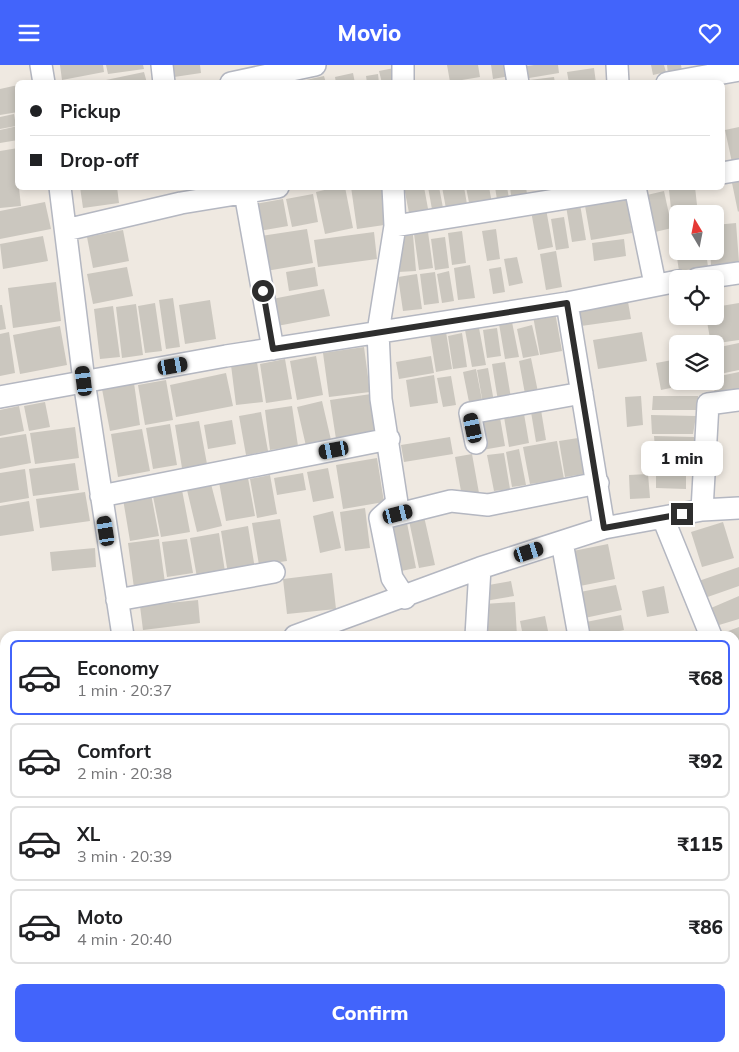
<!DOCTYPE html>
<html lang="en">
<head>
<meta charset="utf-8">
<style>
  body { margin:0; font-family:Mulish,sans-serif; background:#f2f2f2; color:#202124; height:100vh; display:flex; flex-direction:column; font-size:19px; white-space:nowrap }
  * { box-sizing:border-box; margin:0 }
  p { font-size:16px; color:#757577 }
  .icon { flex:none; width:28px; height:28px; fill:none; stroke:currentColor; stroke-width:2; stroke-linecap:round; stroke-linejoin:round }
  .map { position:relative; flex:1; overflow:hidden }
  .sheet { position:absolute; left:0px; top:566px; width:740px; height:421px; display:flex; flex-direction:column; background:#fff; border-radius:15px 15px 0 0; box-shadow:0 2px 8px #0003 }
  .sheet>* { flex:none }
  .banner { position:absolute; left:15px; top:15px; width:710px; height:110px; border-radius:8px; box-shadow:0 2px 8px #0003; display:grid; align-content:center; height:110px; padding:0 15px; background:#fff }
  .needle { width:32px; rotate:350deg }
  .fabs { position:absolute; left:669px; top:140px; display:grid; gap:10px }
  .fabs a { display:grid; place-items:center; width:55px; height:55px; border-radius:8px; background:#fff; box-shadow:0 2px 8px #0003; font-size:25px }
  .end { position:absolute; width:22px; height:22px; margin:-11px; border:6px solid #2e2e2e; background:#fff; box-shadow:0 0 0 2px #fff }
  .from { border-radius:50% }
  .bubble { position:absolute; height:35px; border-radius:8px; background:#fff; box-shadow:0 2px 8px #0003; font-size:16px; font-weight:800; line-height:35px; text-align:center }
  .car { position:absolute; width:15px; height:30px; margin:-15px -8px; border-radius:6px; box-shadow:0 0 4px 1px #0007; background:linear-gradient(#222 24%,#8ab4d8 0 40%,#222 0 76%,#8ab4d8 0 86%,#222 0) }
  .banner b { display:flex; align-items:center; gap:18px; height:48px; font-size:19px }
  .banner b+b { border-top:1px solid #e0e0e0 }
  .banner i { width:12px; height:12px; background:#202124 }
  ul { padding:9px 0 0; list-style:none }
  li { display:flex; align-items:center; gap:15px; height:75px; margin:0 10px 8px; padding:0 5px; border:2px solid #e0e0e0; border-radius:8px }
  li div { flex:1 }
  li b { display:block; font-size:19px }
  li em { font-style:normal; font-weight:800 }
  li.selected { border-color:#4264fb }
  li>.icon { width:45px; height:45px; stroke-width:1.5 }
  .button { display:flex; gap:10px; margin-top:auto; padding:10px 15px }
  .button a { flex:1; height:58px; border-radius:8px; background:#4264fb; color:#fff; font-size:20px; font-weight:800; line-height:58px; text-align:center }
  header { display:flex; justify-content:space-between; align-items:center; height:65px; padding:0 15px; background:#4264fb; color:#fff; font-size:22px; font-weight:800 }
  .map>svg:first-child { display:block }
  .building { fill:#cbc7bf }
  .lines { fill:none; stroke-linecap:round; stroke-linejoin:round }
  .minor-casing { stroke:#b4b7c1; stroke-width:24 }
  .minor { stroke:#fff; stroke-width:21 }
  .route { stroke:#2e2e2e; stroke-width:6 }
</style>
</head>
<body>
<header><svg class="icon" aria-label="menu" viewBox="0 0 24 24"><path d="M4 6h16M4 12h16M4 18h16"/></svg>Movio<svg class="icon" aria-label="heart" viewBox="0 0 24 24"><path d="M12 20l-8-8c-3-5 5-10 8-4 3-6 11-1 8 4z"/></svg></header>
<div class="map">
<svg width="739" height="987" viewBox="0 0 739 987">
  <rect width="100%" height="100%" fill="#efe9e1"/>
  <path class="building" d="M60 0H103L104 7 62 15Z
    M106 0H143L144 4 108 9Z
    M173 0H200L201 8 174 12Z
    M447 0H478L480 12 450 17Z
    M491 0H508L510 11 493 14Z
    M534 0H558L559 8 523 14 521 2Z
    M651 0H664L666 7 653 10Z
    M667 0H681L682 6 668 9Z
    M394 3 396 18H382L379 6Z
    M594 3 596 18H569L567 7Z
    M144 7 147 18H106V15Z
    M353 8 355 18H336L335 12Z
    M378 9 379 18H367L366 11Z
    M324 11 326 18H297V17Z
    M554 12 555 18H521V16Z
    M18 20V47L0 50V24Z
    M14 49 16 61 0 64V52Z
    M18 61V75L0 78V65Z
    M739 62V101L733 102 725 65Z
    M18 83V114L7 115 18 114 21 141 0 143V86Z
    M739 116V146L738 147 732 118Z
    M80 122H117L119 138 83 143Z
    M337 122H345L353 163 325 169 316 127Z
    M351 122H386L391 159 357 164Z
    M404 122H424L429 149 410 153Z
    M428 122H439L444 148 433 150Z
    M442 122H464L468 145 447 149Z
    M466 122H489L493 144 471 148Z
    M495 122H507L510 139 498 141Z
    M510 122H526L528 136 512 139Z
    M695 122 698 149H678V161L673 162 669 125Z
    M664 126 672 163 655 167 647 130Z
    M313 129 318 157 292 162 286 134Z
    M626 129 632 168 591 175 584 135Z
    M283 134 288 161 259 166 255 139Z
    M45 137 51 164 0 174V146Z
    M580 139 586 175 572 177 566 141Z
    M546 144 553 182 538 185 531 146Z
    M564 152 569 183 556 185 551 154Z
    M736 158 739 197 711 200 710 186H715V160Z
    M307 164 313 198 266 206 261 171Z
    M496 164 500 194 487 196 482 166Z
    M123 165 129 196 93 203 87 172Z
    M678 165V186H706L708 202 679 206 673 166Z
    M462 166 466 198 452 200 448 168Z
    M374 167 377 194 318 202 314 175Z
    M428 167 433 203 419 205 414 169Z
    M413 170 416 206 398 207 395 172Z
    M43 171 48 196 3 204 0 179Z
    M445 172 449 203 435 205 431 174Z
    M624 174 626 191 594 196 592 178Z
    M556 186 562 222 546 225 540 189Z
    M517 192 523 218 509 221 504 194Z
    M470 200 475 233 458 235 454 203Z
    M127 202 133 231 93 239 87 209Z
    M315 202 318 221 289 226 286 207Z
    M501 202 505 227 493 229 489 204Z
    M449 206 454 236 442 238 437 209Z
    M435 207 439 238 424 240 420 209Z
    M417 209 422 244 403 246 398 212Z
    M56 217 61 256 13 263 8 223Z
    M324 224 330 251 277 261 272 234Z
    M627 231 631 254 581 261 577 239Z
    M173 233 180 282 166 284 159 235Z
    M210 235 216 274 185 279 179 240Z
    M155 238 162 286 145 288 138 241Z
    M739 238V275L711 279 706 251H715V242Z
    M136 239 143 290 122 293 116 242Z
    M0 240H2L6 264 0 265Z
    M113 241 120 292 100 294 94 244Z
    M555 247 562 286 540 290 533 251Z
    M512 257 519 292 505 294 499 259Z
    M532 260 539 290 523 293 517 264Z
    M60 261 67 300 20 309 13 270Z
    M479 263 486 300 472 302 465 265Z
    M497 263 501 291 487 293 483 265Z
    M9 267 15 308 0 311V269Z
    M446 267 452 304 436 307 430 270Z
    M642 267 647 296 598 304 593 275Z
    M462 268 467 302 453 304 448 271Z
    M739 278V305L715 310V283Z
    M364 282 370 327 329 332 323 288Z
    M316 291 323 330 297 335 290 296Z
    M431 291 434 308 399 314 396 297Z
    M531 293 538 327 525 329 519 296Z
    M285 294 292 334 266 338 260 299Z
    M678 294V316L699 317 661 325 656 298Z
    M257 297 263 337 236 340 231 300Z
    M505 297 511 333 498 336 492 299Z
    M488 303 494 337 483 339 477 305Z
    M476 304 483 340 470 342 463 307Z
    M739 307V325L715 329 713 316H715V312Z
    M226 308 233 341 176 352 170 320Z
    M434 310 438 338 410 342 406 315Z
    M451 311 456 340 443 342 437 313Z
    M166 315 173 355 145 360 138 320Z
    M134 318 140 360 110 366 102 324Z
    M371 329 377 367 336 374 330 335Z
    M641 331 643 360 627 362 625 332Z
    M653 331H698V345H652Z
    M322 336 331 375 306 381 297 342Z
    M45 337 50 362 29 366 24 341Z
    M540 339 546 375 536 377 530 341Z
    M19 341 24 366 0 371V345Z
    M292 341 298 381 270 385 265 345Z
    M523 343 529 378 509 382 503 346Z
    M261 347 268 386 246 390 239 351Z
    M499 347 505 381 482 385 477 351Z
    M651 350 696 351 693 369H652Z
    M232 355 236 379 208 384 204 360Z
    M199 356 207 399 182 403 175 360Z
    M170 359 177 400 153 404 146 363Z
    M75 362 79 393 35 399 30 368Z
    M142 364 150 406 118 412 111 369Z
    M26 369 31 398 0 404V373Z
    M654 371 694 372 695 384H655Z
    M450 372 453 389 404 397 401 380Z
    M578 373 584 409 565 412 559 376Z
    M557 376 564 414 530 419 523 382Z
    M519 384 526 420 512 422 506 387Z
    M656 386 696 387V399L655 398Z
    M504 388 510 424 494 426 487 390Z
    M472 389 479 428 462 432 455 392Z
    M377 393 384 437 343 444 336 400Z
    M75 398 79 425 33 431 29 404Z
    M656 400 686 401V424L656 423Z
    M328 403 334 433 313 437 307 407Z
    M25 404 29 433 0 438V408Z
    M303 408 306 425 277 430 274 413Z
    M648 409 650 433 630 434 629 410Z
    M270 410 277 449 257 453 250 414Z
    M248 413 255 451 226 456 219 417Z
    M211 419 222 461 197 467 187 425Z
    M182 425 190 467 161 472 153 431Z
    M85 427 90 456 40 463 36 434Z
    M151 429 159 471 130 476 123 434Z
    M29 436 34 466 0 471V441Z
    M365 443 370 483 345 486 340 447Z
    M333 446 341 483 320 488 313 451Z
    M423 447 435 500 419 503 408 451Z
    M406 453 416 503 396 507 386 457Z
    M280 454 287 496 259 500 252 458Z
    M723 457 734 493 702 502 691 467Z
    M248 461 255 504 228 509 221 466Z
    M219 468 226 513 198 518 190 473Z
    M159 474 165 518 134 523 128 478Z
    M187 474 193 508 167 512 162 477Z
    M608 479 615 514 575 522 568 487Z
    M95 483 96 502 52 506 50 487Z
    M739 502V521L699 535 693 518Z
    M332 508 336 544 287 549 283 514Z
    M511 516 514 531 485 536 483 521Z
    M616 520 622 545 580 554 575 528Z
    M664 521 669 548 647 552 642 526Z
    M739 531V554L719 560 711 543Z
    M198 535 200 558 143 565 140 541Z
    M515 537 517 571H486L484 539Z
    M621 550 624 565 595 571H583L581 558Z
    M545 551 549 571H523L520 556Z
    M739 562V591L735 593V571H715Z
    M0 615H5V667H0Z
    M0 787H5V828H0Z
    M11 982H48L49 987H11Z
    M51 982H97V984L51 986Z
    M262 982H290V983L263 987Z
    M318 982H337V987H318Z
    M340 982H359V987H340Z
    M361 982H383V987H361Z
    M388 982H412V987H388Z
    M475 982H497L498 986 475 987Z"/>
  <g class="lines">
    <g class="minor-casing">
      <path id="minor" d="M41 0 44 18
        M162 0 164 18
        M515 0 518 18
        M617 0 618 18
        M231 18 315 0
        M403 18V0
        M667 18 739 5
        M722 108 739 105
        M60 122 84 316 123 571
        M393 122 395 161 378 267 381 334 397 438 380 453 392 513 405 533
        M635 122 655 219
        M245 128 273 284
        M395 161 635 122
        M66 165 181 138 278 122
        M697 214 739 208
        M567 238 604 463
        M0 332 226 291 567 238 678 216
        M476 378 470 348 582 328
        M101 431 389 374
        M702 445 708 339 739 335
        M383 453 451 436 488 440 598 418
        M663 453 711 571
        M562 477 579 571
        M117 535 274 507
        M295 571 480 503 604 463 702 445 739 443
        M476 571 480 503
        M0 600H5
        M735 624 739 633
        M0 776H5
        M735 801H739
        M0 896 5 895
        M735 907 739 909
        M210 987 211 982
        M305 987V982
        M428 987V982
        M604 987 605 982
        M698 987 699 982"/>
    </g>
    <use href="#minor" class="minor"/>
  </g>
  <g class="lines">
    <path class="route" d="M263 226 273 284 567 238 604 463 682 449"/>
  </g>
</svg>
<div class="fabs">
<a><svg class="needle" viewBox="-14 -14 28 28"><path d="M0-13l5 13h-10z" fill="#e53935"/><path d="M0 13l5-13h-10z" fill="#757577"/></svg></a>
<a><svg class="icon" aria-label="locate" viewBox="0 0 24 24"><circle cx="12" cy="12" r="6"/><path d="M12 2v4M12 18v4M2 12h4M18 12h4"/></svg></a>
<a><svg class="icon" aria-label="layers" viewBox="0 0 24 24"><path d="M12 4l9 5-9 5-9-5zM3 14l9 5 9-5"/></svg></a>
</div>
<i class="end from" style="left:263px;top:226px"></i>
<i class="end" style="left:682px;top:449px"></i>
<div class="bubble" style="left:641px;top:376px;width:82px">1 min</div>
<i class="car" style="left:173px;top:301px;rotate:80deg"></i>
<i class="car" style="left:84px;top:316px;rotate:353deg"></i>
<i class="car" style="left:473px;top:363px;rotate:348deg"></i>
<i class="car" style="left:334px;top:385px;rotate:259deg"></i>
<i class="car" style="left:398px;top:449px;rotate:76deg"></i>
<i class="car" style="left:106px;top:466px;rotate:351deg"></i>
<i class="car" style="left:529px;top:487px;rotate:72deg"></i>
<div class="banner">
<b><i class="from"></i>Pickup</b>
<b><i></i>Drop-off</b>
</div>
<section class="sheet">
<ul>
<li class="selected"><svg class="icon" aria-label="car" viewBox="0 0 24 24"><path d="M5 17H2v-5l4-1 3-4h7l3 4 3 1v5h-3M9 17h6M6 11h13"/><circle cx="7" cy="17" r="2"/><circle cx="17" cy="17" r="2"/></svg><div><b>Economy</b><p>1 min · 20:37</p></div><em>₹68</em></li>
<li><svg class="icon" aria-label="car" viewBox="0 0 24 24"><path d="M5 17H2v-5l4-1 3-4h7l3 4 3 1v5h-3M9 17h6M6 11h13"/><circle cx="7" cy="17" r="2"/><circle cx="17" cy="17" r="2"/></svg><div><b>Comfort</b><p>2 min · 20:38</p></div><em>₹92</em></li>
<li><svg class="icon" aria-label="car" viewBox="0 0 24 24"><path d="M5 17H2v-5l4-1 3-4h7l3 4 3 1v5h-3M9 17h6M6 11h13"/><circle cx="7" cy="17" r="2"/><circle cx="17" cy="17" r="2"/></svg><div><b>XL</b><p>3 min · 20:39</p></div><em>₹115</em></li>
<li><svg class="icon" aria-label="car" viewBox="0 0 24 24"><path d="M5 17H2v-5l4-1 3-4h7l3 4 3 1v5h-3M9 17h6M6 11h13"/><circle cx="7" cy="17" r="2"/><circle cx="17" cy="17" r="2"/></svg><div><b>Moto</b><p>4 min · 20:40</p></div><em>₹86</em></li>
</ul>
<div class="button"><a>Confirm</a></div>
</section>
</div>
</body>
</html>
